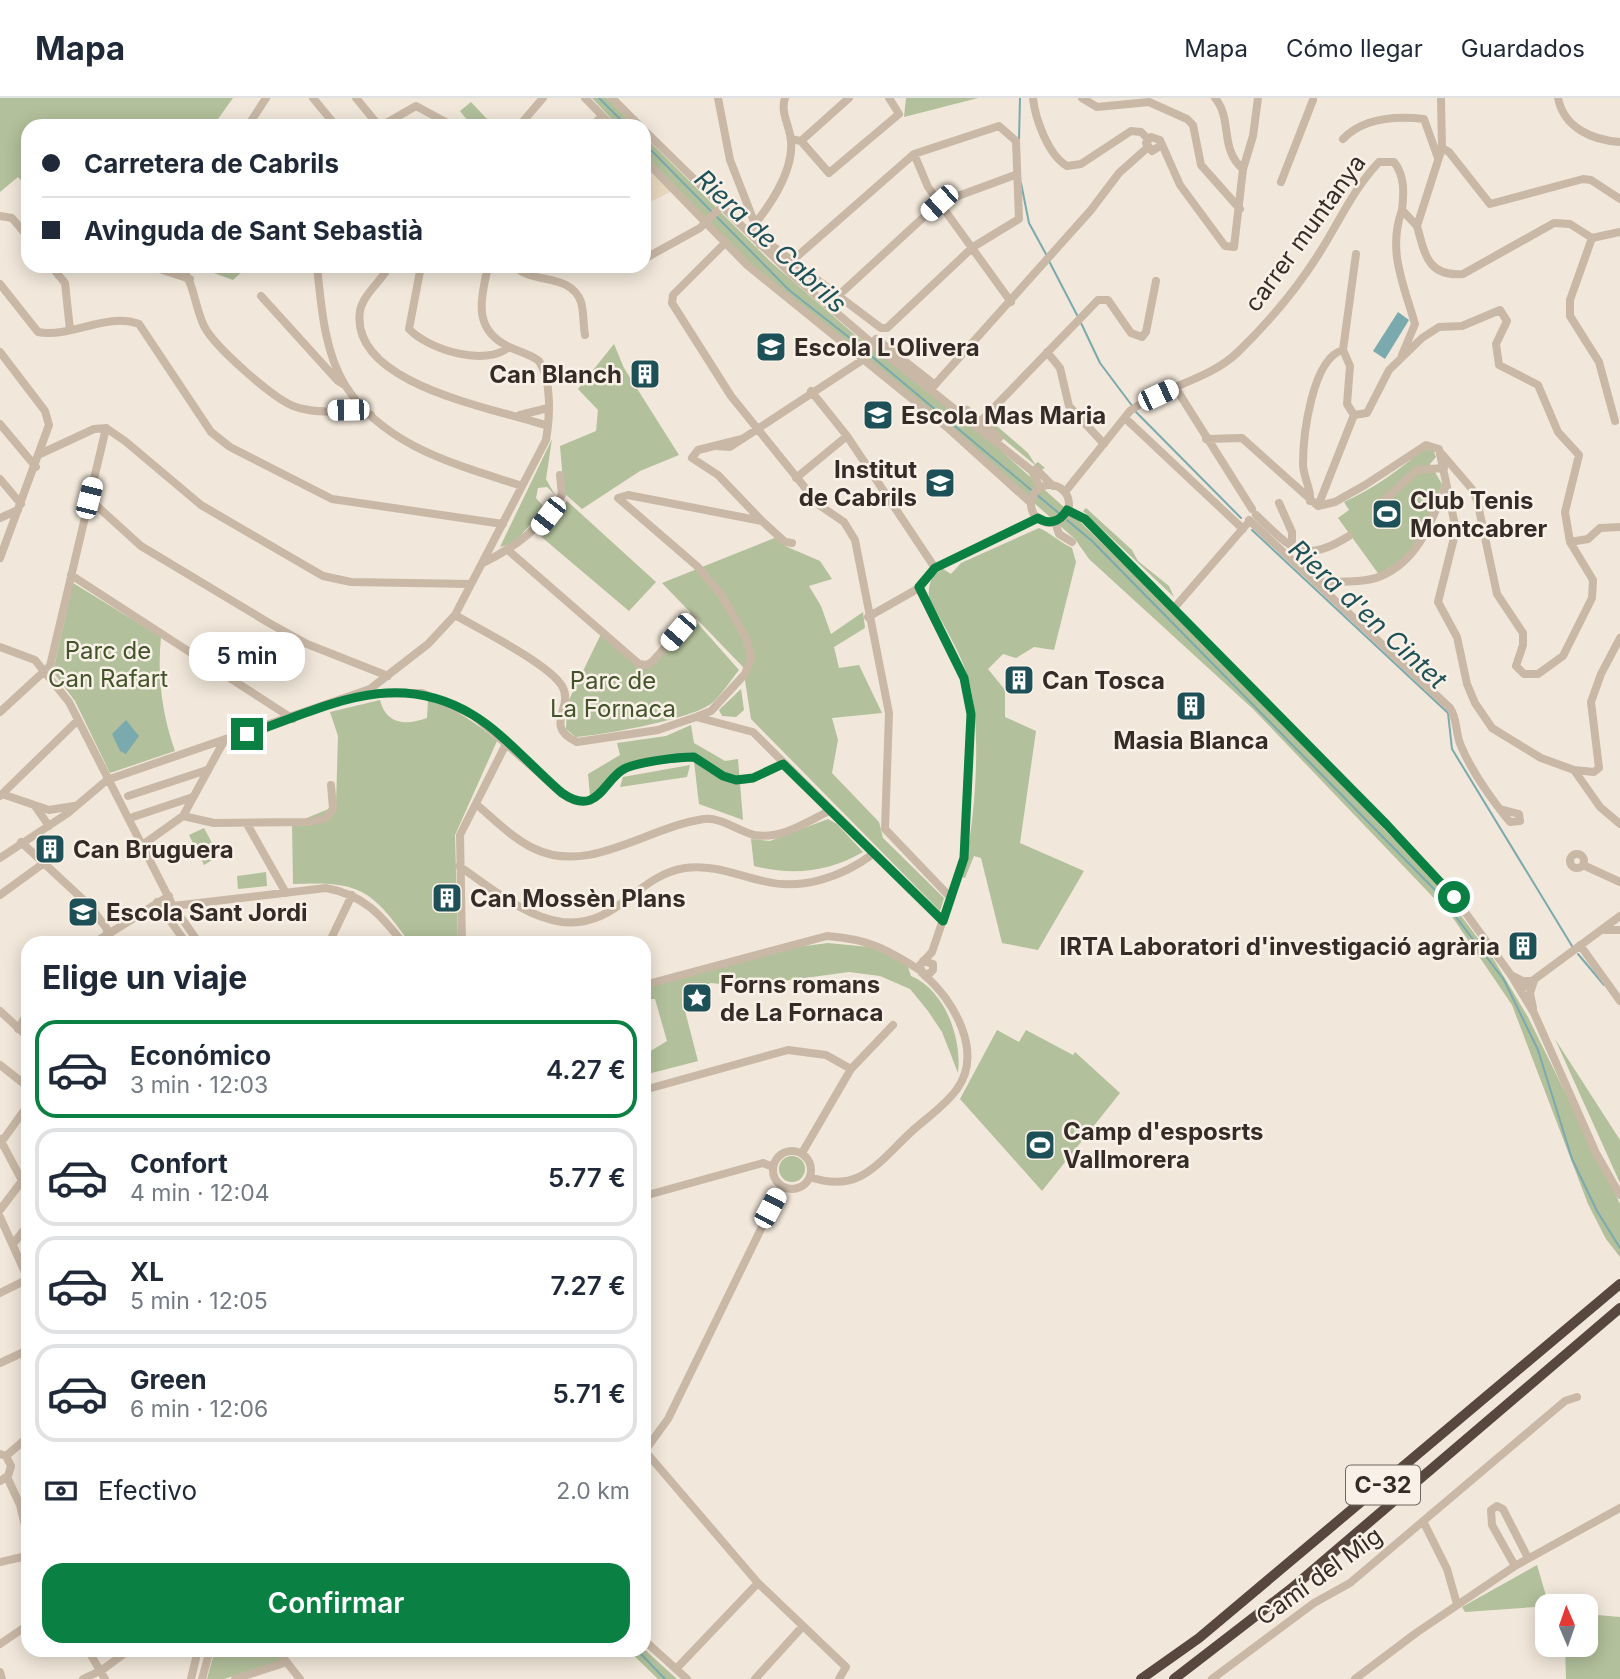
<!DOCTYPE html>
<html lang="es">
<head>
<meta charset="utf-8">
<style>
  body { margin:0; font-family:Inter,sans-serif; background:#f2f2f3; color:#1f2937; height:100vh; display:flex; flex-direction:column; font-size:26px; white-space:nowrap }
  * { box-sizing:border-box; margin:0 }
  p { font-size:23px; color:#747a83 }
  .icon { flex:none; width:38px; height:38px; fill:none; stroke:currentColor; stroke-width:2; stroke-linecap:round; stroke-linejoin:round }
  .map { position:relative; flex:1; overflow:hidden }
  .sheet { position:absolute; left:21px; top:838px; width:630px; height:721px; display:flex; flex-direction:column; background:#fff; border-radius:21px; box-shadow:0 4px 18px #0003 }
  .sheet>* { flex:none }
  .banner { position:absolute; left:21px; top:21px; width:630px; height:154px; border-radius:21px; box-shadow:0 4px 18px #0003; display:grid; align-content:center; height:154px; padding:0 21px; background:#fff }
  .needle { width:46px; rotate:358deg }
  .fabs { position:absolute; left:1535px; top:1496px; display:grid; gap:14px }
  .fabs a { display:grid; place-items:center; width:63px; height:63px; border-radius:14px; background:#fff; box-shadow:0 4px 18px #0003; font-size:35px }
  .end { position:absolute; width:32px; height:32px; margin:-16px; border:9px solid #0b8043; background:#fff; box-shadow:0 0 0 4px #fff }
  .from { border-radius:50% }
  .bubble { position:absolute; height:49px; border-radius:21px; background:#fff; box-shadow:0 4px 18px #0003; font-size:23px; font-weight:600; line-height:49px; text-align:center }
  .car { position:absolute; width:21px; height:42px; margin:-21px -10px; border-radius:9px; box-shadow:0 0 5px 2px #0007; background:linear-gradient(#fff 24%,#345 0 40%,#fff 0 76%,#345 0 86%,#fff 0) }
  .banner b { display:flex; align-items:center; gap:24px; height:66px; font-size:26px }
  .banner b+b { border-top:2px solid #e0e1e3 }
  .banner i { width:18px; height:18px; background:#1f2937 }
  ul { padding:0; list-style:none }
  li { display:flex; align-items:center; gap:21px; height:98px; margin:0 14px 10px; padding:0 7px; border:4px solid #e0e1e3; border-radius:21px }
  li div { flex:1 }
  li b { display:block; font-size:26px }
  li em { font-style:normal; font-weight:600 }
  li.on { border-color:#0b8043 }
  li>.icon { width:63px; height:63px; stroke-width:1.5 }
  h2 { padding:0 21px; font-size:32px; line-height:84px }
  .pay { display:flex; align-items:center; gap:18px; height:77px; padding:0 21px; font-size:26px }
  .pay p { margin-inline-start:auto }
  .button { display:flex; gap:14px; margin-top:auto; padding:14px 21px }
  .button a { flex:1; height:80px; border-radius:21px; background:#0b8043; color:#fff; font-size:28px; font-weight:600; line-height:80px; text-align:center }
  header { display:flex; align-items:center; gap:42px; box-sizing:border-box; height:98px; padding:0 35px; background:#fff; border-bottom:2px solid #e0e1e3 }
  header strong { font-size:33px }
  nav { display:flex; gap:38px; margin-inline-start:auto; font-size:24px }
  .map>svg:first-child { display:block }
  .green { fill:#b2c09b }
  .plaza { fill:#e9d9c1 }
  .water { fill:#7aaaae }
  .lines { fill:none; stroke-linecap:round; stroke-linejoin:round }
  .stream { stroke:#7aaaae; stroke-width:2 }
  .minor { stroke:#c9b8a6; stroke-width:8 }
  .highway { stroke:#57473e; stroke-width:10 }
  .route { stroke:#0b8043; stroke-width:9 }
  .labels { text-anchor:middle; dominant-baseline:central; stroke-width:5; stroke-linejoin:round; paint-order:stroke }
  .shield { fill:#f9f1e7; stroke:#706761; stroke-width:2 }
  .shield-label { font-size:23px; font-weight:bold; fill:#362c27 }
  .street-label { font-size:24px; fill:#362c27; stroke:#f9f1e7 }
  .poi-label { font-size:24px; font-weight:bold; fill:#362c27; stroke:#f9f1e7; text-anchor:start }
  .park-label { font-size:24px; fill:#43542b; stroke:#f9f1e7 }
  .water-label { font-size:26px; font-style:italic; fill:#1d5157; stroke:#f9f1e7 }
</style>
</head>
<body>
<header>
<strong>Mapa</strong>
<nav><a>Mapa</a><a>Cómo llegar</a><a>Guardados</a></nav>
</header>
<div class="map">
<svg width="1620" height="1581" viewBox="0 0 1620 1581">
  <rect width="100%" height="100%" fill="#f1e7da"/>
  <path class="green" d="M0 0H233L213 28H28V90L18 79 0 94Z
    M592 0H607L634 28H618Z
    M906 0H978L904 19Z
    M471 4 487 21 479 28H472L460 13Z
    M644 38 772 165 854 236 963 319 1075 419 1174 514 1439 788 1494 862 1528 919 1620 1106V1159L1606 1141 1588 1106 1512 907 1453 820 1253 611 1089 461 1075 441 949 330 747 163 644 56Z
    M195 168H248L233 182Z
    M614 246 624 270 679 357 640 373 582 411 564 395 560 348 596 333 598 312 578 291Z
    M991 323 1028 355 1035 366 1038 364 1045 370 1041 372 988 328Z
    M552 341 546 381 555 397 547 389 538 390 536 400 545 410 514 445 500 449Z
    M1425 350 1433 351 1436 359 1430 366 1442 386C1425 433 1421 448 1380 478L1338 420 1349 412 1344 404C1375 390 1399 372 1425 350Z
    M567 403 656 484 629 513 538 436Z
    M1086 410 1132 452 1138 463 1169 488 1174 499 1083 413Z
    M1039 430C1051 435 1059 444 1072 450L1076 464 1054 552 1034 549 1016 560 1003 556 988 571 1005 592V619L1036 633 1020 745 1084 773 1038 852 1002 845 981 760 974 758 965 780 962 779C975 731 982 635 970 587 963 557 943 527 929 500 928 485 931 478 943 471L951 476 961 465Z
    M777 439 785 448 820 463 832 481 809 488 821 508 831 536 863 514 865 530 834 549 839 570 859 567 882 615 832 620 838 642 832 675 879 724 883 740 944 800 940 813 751 621 743 569 662 485Z
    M73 485 161 539C157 578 162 616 175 653L110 675 75 603 53 574Z
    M692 519 739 572C731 582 722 596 712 605 693 621 603 637 576 639L566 631 567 606 601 536 649 570Z
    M741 591 744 612 736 619 722 618 719 612Z
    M380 602C386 626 405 628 427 620L428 602C456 611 475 624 497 643L455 737 458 845H410C371 791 360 783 293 786L292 726 336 708 338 638 330 614Z
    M691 627 694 645 725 663 738 661 743 722 699 706 693 655 623 668 604 689 590 698 588 676 620 657 617 645 666 638Z
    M690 667 687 679 620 689 623 679Z
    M828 721 837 726 863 754C829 774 793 778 754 768L751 741 770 743Z
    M204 730 219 758 204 767 189 737Z
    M266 774 267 788 238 791 237 778Z
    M828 845 879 850 907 866 911 878C945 892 962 940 958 975L942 934 928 913 910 891 880 878 849 874 745 888 710 885 684 909 698 963 644 977V957L667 943 655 901H644V889L781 851Z
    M997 932 1019 944 1026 932 1073 957 1075 954 1120 995 1042 1093 960 1001Z
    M1555 941 1620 1042V1085Z
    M779 1071a13 13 0 1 1 26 0a13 13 0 1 1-26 0Z
    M1537 1467 1549 1508 1465 1514 1462 1509Z
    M1586 1516 1620 1519V1581H1566L1565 1547H1586Z
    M644 1551 677 1581H658L628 1552Z
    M215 1552H273L282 1563 224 1581H207Z"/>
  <path class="plaza" d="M644 64 672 93 644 107Z"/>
  <path class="water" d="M1398 214 1409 222 1385 261 1373 253Z
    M126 622 139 638 126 656 120 653 112 636Z"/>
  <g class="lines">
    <path class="stream" d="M599 0 627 28
      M1019 41 1020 0
      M644 45 712 114
      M1021 85 1029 125 1047 158
      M716 118 789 192 865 252
      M1049 163 1077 217
      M1081 225 1100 265 1133 309
      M869 256 1092 443 1437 794 1504 882 1538 952 1572 1061 1597 1113 1620 1150
      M1136 314 1241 420
      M1252 432 1448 615 1452 651 1572 848
      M1578 856 1604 887
      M637 1552 665 1581"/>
    <path class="minor" d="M313 0 336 28
      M356 0 379 28
      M585 0 612 28
      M612 0 640 28
      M718 0 730 62 755 126
      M1033 0C1035 20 1048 57 1067 68L1081 66 1131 33 1141 34 1148 41
      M1082 0 1097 9 1149 4 1187 21 1193 27 1201 67 1240 111
      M1215 0C1233 21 1219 51 1243 71
      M1558 0C1564 30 1592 42 1620 44
      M248 28 266 0
      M381 28 416 8 453 28
      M519 28 543 0
      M592 28 602 18
      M644 32 791 176 873 246 1032 373 1040 390
      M791 41 801 43 829 75 899 16 889 0
      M1343 41C1363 20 1396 18 1424 21L1438 60
      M801 43 849 0
      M1160 48 1152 53 1146 45 1151 39 1160 42 1180 87 1225 148 1234 149 1243 71 1253 38 1258 0
      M1442 50 1449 54 1490 106 1583 81 1591 82 1620 101
      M914 56 928 89 1011 204
      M644 61 747 167 949 331 1031 405
      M1281 84 1313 2
      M0 118 12 120 28 139
      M1417 128C1425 157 1428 179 1463 176L1554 125 1570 126 1592 140 1570 202V218L1599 264 1615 323
      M748 134C768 111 794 74 791 43 790 28 780 15 785 0
      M1592 140 1620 134
      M726 144 673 197 672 205 731 298 819 407 844 424 855 442 889 615 885 731 951 800
      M760 147H771L881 230H887L973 149 1019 121 1016 43 999 28 914 56 793 162
      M644 161 700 130 721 109
      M51 168 65 185 70 232
      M150 168 190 181
      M180 168C195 186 194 207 204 228 214 248 274 302 296 309 319 317 346 311 371 317
      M317 168C321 206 324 253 345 287 384 349 458 367 522 388
      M389 168C382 183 363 196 360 213 349 288 500 311 548 328
      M421 168 409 231C429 252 486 269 509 249
      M515 168C532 187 570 174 581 204 584 213 583 227 585 237
      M0 186 38 234C72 240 106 214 139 226L211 334 230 349 332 401 503 426
      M839 197 939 105 1015 77
      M261 198 338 283 345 287
      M879 243 935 287
      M0 254 45 313 49 327 0 460
      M1047 254 1060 270 1069 308 1104 346
      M1402 257 1415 226C1404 187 1387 153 1402 112
      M1175 289 1252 411
      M931 291 1091 112 1119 75 1147 50
      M811 293 847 338 935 470
      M967 312 999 340
      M520 317 548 310
      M1354 317 1367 315 1389 272 1422 240 1439 229 1462 228 1500 212 1507 223 1496 246 1499 267 1538 287 1558 334 1579 357 1565 414 1570 444 1593 482 1592 500 1563 558 1538 576H1524L1516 568 1523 547V535L1497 496 1477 402 1472 391 1442 356
      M1125 320 1243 431
      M981 323 1098 202H1108L1131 235 1142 239 1146 234 1156 183
      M0 326 36 369
      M1206 341 1242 340 1318 408 1335 404 1365 387 1426 347 1439 351 1456 432 1438 504 1457 539 1467 586 1475 605 1492 630 1541 660 1574 672 1600 709 1620 726
      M716 348 730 349 861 263 876 241
      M40 356 94 331 106 330 125 343 201 407 323 478 351 484 470 486
      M1036 371 1053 388
      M796 380 847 338
      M0 381 21 406
      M1031 406a19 19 0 1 1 38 0a19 19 0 1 1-38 0Z
      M1065 394 1130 313C1163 288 1208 283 1238 254 1268 225 1298 189 1320 154 1339 124 1354 90 1379 64H1394C1405 78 1404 95 1402 112L1417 128 1442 50 1441 0
      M88 400 141 448 269 525 307 546 388 578
      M1310 403C1312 392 1303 379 1303 366 1303 338 1312 260 1343 252
      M1279 405 1292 434V448
      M1318 408 1354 317 1347 306 1350 268 1343 252 1356 156
      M1375 411 1417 372 1444 370
      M1067 413 1085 421 1387 727 1454 799 1511 877 1534 915 1596 1055 1620 1097
      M1256 417C1292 451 1302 467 1349 438
      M0 420 18 412
      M1249 422 1450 610C1458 622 1455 635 1461 648 1472 674 1492 702 1510 724L1520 723 1519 716 1500 711
      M762 423 785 444 792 445
      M1055 424 1059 436 1072 444
      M1570 444 1588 441 1600 430 1620 429
      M509 453 639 566 647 567 653 563 692 519
      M483 465C517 448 542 429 562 397L560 377
      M71 477 293 621
      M1315 484C1334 483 1363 486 1381 478 1419 462 1432 422 1446 387
      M1175 509 1246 427
      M455 517C479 531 549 566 562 588 575 609 542 628 577 644L658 632 696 619 753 634 943 823
      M868 519 919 490
      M0 549 35 562 69 604 173 808 199 845
      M364 596 422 595 473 617 562 695C599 720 603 682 624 671 637 664 678 659 694 659L723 678 736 683 753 680 783 666
      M0 614 50 568 106 330
      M696 619 711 613 745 576 751 559 746 540 722 498 698 469 618 400 628 397 762 423 718 377 692 360 698 352 742 341
      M1574 672 1594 674 1599 670 1591 604 1601 576 1620 540
      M2 696 49 712 74 708
      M0 698 78 622
      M128 698 207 672
      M476 706C494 721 513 741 535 751 590 777 647 729 704 721 721 719 738 733 754 737 781 742 807 724 829 713
      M35 708 49 728
      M183 718 214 725 311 724 326 720 333 711 331 687
      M133 719 193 699
      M247 726 286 795
      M21 744 89 807 107 831 106 845
      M141 748 183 718 224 643
      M1570 763a7 7 0 1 1 14 0a7 7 0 1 1-14 0Z
      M0 760 68 715 107 682 370 591 428 546 455 517 546 342C550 319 552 283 539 263 530 256 520 254 509 249 472 231 481 202 488 168
      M1583 767 1620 784
      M459 768C490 789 524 819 562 824 618 830 635 778 685 770 712 766 737 777 763 783 801 793 842 779 873 756
      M0 797 44 765
      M157 804 186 845
      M173 808 326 790C364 797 381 817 403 845
      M1605 832H1620
      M94 845 169 798
      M329 845 352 797
      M462 845 460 737 506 646
      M1580 847 1620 903
      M923 863 933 866V872L929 876 922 875 920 867 932 854 964 760 971 616 964 580 919 490 935 470 1038 420
      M1511 877 1523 883H1534L1530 895 1533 910
      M644 887 827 838C868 841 887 851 921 873
      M1520 892 1620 818
      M0 913 28 939
      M18 931 28 914
      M0 967 28 989
      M644 992 788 952 826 957 851 971
      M0 1041 28 1094
      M0 1046 28 1007
      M773 1072a19 19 0 1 1 38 0a19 19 0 1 1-38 0Z
      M802 1055 851 971 893 927
      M810 1079C859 1096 877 1066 910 1035 925 1021 945 1008 957 991 984 954 953 901 924 877
      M644 1098 763 1065 773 1069
      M0 1112 28 1075
      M0 1119 28 1181
      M13 1146 28 1127
      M0 1195 28 1181
      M0 1265 28 1252
      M645 1353 758 1485 846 1569 839 1581
      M644 1354 668 1321 782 1088
      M0 1356 6 1358 11 1368 8 1378 0 1383
      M6 1358 28 1339
      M7 1379 20 1407 28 1440
      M1423 1423 1447 1471 1457 1506
      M0 1464 22 1459 28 1465
      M1515 1468 1492 1427 1491 1412 1497 1408 1503 1411 1528 1460
      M644 1542 687 1581
      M0 1546 28 1527
      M88 1552 105 1581
      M277 1552 300 1581
      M676 1571 758 1485
      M0 1574 2 1581
      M83 1581 102 1572 129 1552
      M191 1581 198 1552
      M202 1581 210 1552
      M235 1581 287 1564
      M755 1581 802 1529
      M1212 1581 1314 1505 1350 1485 1565 1303 1577 1299
      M1355 1581 1416 1535 1515 1468 1620 1410"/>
    <path class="highway" d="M1141 1581 1199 1540 1620 1186
      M1174 1581 1292 1490 1620 1210"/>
  </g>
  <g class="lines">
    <path class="route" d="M247 636C325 610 393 569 473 617 502 634 535 672 562 695 598 720 603 682 624 671 637 664 678 659 694 659L723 678 736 682 753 680 783 666 943 823 964 760 971 616 964 580 919 489 935 470 1038 420C1049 427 1060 424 1067 412L1085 421 1387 727 1454 799"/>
  </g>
  <defs>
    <g id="school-square" transform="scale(1.575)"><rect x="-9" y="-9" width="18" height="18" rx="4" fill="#1d5157" stroke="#f9f1e7"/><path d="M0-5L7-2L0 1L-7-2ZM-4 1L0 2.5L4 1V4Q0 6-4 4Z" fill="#fff"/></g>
    <g id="building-square" transform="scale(1.575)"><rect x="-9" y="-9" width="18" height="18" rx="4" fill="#1d5157" stroke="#f9f1e7"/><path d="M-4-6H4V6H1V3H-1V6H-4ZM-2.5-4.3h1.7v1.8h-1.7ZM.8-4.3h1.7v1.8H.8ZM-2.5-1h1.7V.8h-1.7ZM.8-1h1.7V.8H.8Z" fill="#fff"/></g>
    <g id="stadium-square" transform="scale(1.575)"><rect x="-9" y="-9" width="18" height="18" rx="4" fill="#1d5157" stroke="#f9f1e7"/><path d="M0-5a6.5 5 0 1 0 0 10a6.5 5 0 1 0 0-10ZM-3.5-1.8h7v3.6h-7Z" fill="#fff"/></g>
    <g id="sight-square" transform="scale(1.575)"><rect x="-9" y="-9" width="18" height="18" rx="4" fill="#1d5157" stroke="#f9f1e7"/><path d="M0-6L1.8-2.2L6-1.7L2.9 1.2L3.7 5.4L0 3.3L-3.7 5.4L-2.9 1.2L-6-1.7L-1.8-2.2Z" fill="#fff"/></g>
  </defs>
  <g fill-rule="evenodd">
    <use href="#school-square" x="771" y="249"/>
    <use href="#building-square" x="645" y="276"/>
    <use href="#school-square" x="878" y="317"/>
    <use href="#school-square" x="940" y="385"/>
    <use href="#stadium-square" x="1387" y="416"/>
    <use href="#building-square" x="1019" y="582"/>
    <use href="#building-square" x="1191" y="608"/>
    <use href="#building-square" x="50" y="751"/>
    <use href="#building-square" x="447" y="800"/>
    <use href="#school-square" x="83" y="814"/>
    <use href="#building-square" x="1523" y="848"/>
    <use href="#sight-square" x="697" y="900"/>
    <use href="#stadium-square" x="1040" y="1047"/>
  </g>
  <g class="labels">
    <rect class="shield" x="1346" y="1367.5" width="74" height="39" rx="5"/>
    <g class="shield-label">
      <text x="1383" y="1387">C-32</text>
    </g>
    <g class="street-label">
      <text transform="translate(1305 135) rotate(-54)">carrer muntanya</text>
      <text transform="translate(1319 1478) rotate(-36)">Camí del Mig</text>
    </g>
    <g class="poi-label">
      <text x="794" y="249">Escola L'Olivera</text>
      <text x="622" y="276" text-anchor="end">Can Blanch</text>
      <text x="901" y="317">Escola Mas Maria</text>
      <text x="917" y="371" text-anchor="end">Institut<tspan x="917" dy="28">de Cabrils</tspan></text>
      <text x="1410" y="402">Club Tenis<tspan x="1410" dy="28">Montcabrer</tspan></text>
      <text x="1042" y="582">Can Tosca</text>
      <text x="1191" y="642" text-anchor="middle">Masia Blanca</text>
      <text x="73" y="751">Can Bruguera</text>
      <text x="470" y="800">Can Mossèn Plans</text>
      <text x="106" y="814">Escola Sant Jordi</text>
      <text x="1500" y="848" text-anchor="end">IRTA Laboratori d'investigació agrària</text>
      <text x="720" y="886">Forns romans<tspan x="720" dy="28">de La Fornaca</tspan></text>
      <text x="1063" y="1033">Camp d'esposrts<tspan x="1063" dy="28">Vallmorera</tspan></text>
    </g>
    <g class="park-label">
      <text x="108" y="552">Parc de<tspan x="108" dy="28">Can Rafart</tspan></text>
      <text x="613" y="582">Parc de<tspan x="613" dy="28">La Fornaca</tspan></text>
    </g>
    <g class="water-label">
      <text transform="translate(771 143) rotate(43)">Riera de Cabrils</text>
      <text transform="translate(1368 516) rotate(43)">Riera d'en Cintet</text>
    </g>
  </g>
</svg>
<div class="fabs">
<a><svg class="needle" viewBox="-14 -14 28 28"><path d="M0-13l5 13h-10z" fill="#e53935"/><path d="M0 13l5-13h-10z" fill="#747a83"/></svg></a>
</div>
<i class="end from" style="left:1454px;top:799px"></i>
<i class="end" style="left:247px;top:636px"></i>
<div class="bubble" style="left:189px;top:534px;width:116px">5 min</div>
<i class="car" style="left:939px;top:105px;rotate:228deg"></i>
<i class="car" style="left:1158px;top:297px;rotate:65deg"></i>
<i class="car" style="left:348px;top:312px;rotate:269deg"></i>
<i class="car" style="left:89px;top:400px;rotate:14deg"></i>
<i class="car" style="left:548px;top:418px;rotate:218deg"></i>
<i class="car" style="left:678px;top:534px;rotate:221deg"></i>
<i class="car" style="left:770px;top:1110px;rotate:28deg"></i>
<div class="banner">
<b><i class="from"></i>Carretera de Cabrils</b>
<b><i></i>Avinguda de Sant Sebastià</b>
</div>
<section class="sheet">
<h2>Elige un viaje</h2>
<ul>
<li class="on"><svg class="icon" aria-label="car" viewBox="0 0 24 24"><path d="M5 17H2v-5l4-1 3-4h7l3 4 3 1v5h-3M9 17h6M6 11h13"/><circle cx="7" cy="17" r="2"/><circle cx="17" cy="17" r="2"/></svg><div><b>Económico</b><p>3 min · 12:03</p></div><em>4.27 €</em></li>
<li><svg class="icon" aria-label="car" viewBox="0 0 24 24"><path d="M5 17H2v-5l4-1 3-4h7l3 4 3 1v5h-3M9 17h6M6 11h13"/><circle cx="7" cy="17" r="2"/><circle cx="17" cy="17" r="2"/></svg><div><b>Confort</b><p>4 min · 12:04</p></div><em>5.77 €</em></li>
<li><svg class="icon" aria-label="car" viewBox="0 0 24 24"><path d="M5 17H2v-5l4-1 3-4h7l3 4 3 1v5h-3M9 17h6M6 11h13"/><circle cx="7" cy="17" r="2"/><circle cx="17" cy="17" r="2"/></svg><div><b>XL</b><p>5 min · 12:05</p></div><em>7.27 €</em></li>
<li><svg class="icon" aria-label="car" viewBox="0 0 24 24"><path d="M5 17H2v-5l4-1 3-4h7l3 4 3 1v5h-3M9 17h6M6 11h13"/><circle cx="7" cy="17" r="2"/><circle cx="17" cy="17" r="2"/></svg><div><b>Green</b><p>6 min · 12:06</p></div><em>5.71 €</em></li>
</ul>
<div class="pay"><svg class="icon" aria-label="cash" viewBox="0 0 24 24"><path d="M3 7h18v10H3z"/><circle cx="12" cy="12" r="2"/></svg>Efectivo<p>2.0 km</p></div>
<div class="button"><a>Confirmar</a></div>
</section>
</div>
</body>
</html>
